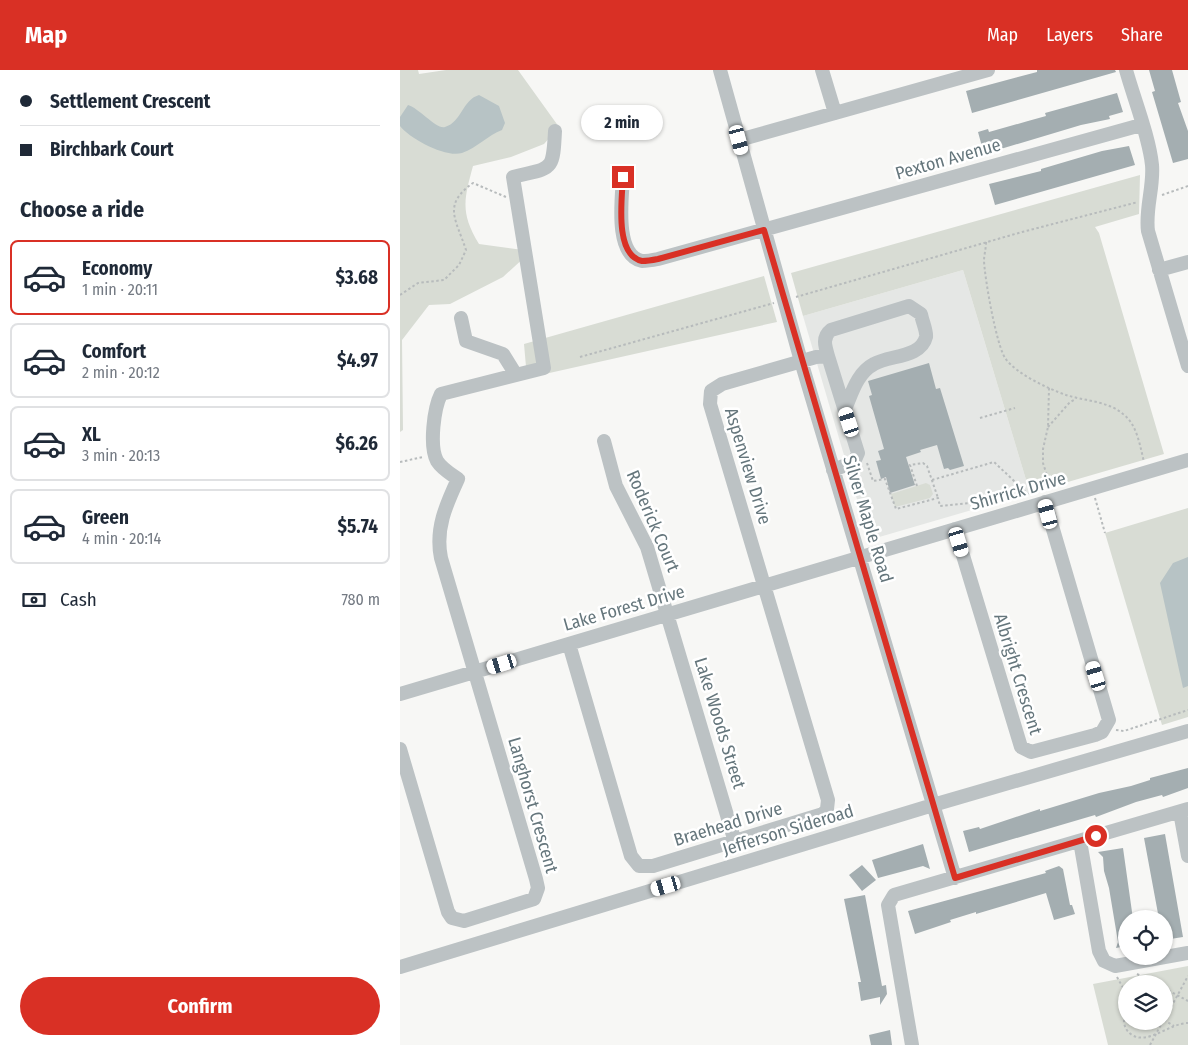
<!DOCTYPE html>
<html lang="en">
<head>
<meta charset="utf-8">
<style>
  body { margin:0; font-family:"Fira Sans Condensed",sans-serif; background:#f6f6f7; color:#1f2937; height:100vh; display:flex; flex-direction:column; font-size:19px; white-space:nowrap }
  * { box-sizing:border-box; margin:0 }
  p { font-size:16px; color:#747a83 }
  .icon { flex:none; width:28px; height:28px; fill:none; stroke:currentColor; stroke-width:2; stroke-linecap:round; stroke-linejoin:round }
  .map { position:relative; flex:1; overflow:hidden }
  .drawer { display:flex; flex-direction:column; background:#fff; width:400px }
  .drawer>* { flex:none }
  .banner { display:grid; align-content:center; height:110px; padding:0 20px; background:#fff }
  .fabs { position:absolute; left:718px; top:840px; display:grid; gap:10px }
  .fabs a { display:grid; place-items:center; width:55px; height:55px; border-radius:50%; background:#fff; box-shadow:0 1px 4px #0004; font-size:25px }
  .end { position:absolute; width:22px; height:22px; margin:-11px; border:6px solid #d93025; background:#fff; box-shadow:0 0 0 2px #fff }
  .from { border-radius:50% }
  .bubble { position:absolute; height:35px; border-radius:18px; background:#fff; box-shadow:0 1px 4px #0004; font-size:16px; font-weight:700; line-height:35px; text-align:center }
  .car { position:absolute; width:15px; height:30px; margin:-15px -8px; border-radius:6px; box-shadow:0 0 4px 1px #0007; background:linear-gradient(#fff 24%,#345 0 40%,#fff 0 76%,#345 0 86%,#fff 0) }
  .banner b { display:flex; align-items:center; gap:18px; height:48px; font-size:19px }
  .banner b+b { border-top:1px solid #e0e1e3 }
  .banner i { width:12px; height:12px; background:#1f2937 }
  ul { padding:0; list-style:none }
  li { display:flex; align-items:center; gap:15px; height:75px; margin:0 10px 8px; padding:0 10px; border:2px solid #e0e1e3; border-radius:8px }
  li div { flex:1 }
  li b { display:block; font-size:19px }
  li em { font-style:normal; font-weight:700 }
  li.active { border-color:#d93025 }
  li>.icon { width:45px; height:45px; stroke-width:1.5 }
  h2 { padding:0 20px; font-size:22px; line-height:60px }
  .pay { display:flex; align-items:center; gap:12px; height:55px; padding:0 20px; font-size:19px }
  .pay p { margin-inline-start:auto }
  .action { display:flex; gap:10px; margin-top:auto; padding:10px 20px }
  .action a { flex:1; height:58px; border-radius:30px; background:#d93025; color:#fff; font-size:20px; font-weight:700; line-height:58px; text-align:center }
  header { display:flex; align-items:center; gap:30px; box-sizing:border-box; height:70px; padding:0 25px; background:#d93025; color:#fff }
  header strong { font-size:24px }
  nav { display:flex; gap:28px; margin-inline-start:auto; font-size:18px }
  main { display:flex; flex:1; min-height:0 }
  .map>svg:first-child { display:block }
  .built { fill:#e5e7e5 }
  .green { fill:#d8dcd4; fill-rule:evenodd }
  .water { fill:#b7c3c5 }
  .building { fill:#a4aeb1 }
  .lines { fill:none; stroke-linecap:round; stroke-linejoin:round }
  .path { stroke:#b7bbbc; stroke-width:2; stroke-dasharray:2.5 2.5; stroke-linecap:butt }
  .minor { stroke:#bcc2c4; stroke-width:14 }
  .route { stroke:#d93025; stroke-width:6 }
  .labels { text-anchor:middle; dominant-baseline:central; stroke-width:5; stroke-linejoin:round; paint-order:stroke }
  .street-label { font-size:18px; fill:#65767c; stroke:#fff }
</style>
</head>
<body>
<header>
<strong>Map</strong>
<nav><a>Map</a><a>Layers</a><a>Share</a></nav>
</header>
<main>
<section class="drawer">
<div class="banner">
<b><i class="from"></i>Settlement Crescent</b>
<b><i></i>Birchbark Court</b>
</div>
<h2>Choose a ride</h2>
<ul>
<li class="active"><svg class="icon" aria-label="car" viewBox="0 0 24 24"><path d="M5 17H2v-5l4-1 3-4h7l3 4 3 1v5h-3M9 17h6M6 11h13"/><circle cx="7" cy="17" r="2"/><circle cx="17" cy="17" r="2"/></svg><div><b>Economy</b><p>1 min · 20:11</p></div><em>$3.68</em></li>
<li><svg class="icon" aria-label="car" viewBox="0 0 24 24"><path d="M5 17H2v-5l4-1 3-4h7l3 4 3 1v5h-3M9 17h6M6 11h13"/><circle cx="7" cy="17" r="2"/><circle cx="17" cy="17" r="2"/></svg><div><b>Comfort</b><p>2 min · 20:12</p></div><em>$4.97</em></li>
<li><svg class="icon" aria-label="car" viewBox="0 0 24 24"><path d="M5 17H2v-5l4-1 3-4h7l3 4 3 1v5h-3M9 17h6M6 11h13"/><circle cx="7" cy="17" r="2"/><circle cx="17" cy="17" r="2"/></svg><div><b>XL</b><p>3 min · 20:13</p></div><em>$6.26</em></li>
<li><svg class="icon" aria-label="car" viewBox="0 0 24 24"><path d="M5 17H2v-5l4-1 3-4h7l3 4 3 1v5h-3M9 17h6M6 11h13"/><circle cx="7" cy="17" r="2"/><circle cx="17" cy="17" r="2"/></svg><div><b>Green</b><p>4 min · 20:14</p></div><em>$5.74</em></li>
</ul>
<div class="pay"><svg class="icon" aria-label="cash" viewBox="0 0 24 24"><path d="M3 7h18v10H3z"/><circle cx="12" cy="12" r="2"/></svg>Cash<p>780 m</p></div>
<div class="action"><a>Confirm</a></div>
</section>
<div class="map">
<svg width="788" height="975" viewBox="0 0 788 975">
  <rect width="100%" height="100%" fill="#f7f7f5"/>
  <path class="built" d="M563 200 630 423 469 470 403 246Z"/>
  <path class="green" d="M0 0H18L19 4 46 0H118L159 57 144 74 111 87 73 96C64 129 60 143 79 174L123 180 126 186 103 207 50 234 29 235 2 270 3 360 0 362Z
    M740 105 739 144 695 157 699 163 764 384 630 423 563 200 403 246 391 203Z
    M364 206 377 252 127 308 124 274Z
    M526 413 530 415 533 424 530 428 495 437 491 424Z
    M788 438V647L762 655 705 463Z
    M788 896V975H708L693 914ZM726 914H764V951H726Z"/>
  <path class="water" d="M79 25 99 36 105 53 102 60C88 65 77 78 62 83 46 88 10 69 0 56V47L8 35C19 38 37 60 45 57 62 52 62 30 79 25Z
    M788 487V616L783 618 760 513 773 493Z"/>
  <path class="building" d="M637 0H715L716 2 572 43 566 21 637 2Z
    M749 0H772L781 32 778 33 788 61V89L773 93 752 22 755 21Z
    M717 23 723 42 709 46 710 49 681 55 584 84 578 62 588 59 589 62 628 51 646 46 645 43Z
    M729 76 735 95 595 135 589 114 641 101V99L702 81Z
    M529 293 536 319 540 318 564 396 550 400 548 398 544 399 537 375 520 380 521 382 506 387 515 415 490 423 486 407 481 409 476 391 481 390 478 381 484 379 469 326 472 325 468 311Z
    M788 698V718L763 727 762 725 736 732 696 747 695 745 569 782 563 761 579 757 580 759 640 739V741L699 723 731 716 750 710V708Z
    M765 764 783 867 764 870V849H759L744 768Z
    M523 774 530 799 523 796 478 808 472 790Z
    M723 778 733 849H726V876L716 878 718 872 709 818 704 801 703 787 698 782Z
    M462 795 476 810 462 821 449 805Z
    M659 796 663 799 670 835H672L675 844 654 850 646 823 576 844V842L550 850 551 852 515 864 508 841 646 803 645 801Z
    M465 825 482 916 486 915 487 924 480 935V927L461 931 458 912H461L444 829Z
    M490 960 492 975H471L469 965Z"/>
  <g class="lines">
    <path class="path" d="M762 125 788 116
      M586 172C586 179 584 185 584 191 585 210 596 273 605 288 616 304 649 319 666 325 685 331 708 331 723 344 737 354 740 376 744 392
      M0 225 18 213 44 210 59 195 66 180C56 149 42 135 73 113L106 127
      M396 227 622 162 738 132
      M180 287 374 233
      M649 318 648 357 643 379V393L651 418
      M580 348 615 338
      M648 357 670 332 676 329
      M0 392 23 387
      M467 393 473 411 485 409 496 439 538 428 540 436 581 432 586 437
      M532 410 594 392 629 425
      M517 416 510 395 523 393 527 396 538 428
      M695 428 705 463
      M716 660 724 661 788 640
      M737 904 756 914
      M717 907C720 913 724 918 726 925 728 939 717 955 732 965 748 975 770 953 788 953
      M764 918 788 931
      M764 950 788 906
      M764 950 774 956
      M750 975 763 951"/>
    <path class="minor" d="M320 0 401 291 555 808
      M422 0 435 43
      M726 0C734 29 749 66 752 95 754 117 745 139 748 161L788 296
      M339 70 588 0
      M223 107C222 128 214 185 242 191 246 191 253 190 258 189L741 55
      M759 200 788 192
      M61 248 66 271 103 284 116 305
      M428 286C425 276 422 267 431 260L509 236 521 244C522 251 527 261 526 267 521 288 489 285 474 294 457 303 452 323 445 339
      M204 371 216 416 247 477 335 772
      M555 459 621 677 631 682 695 665 702 662 709 650 645 432
      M169 574 231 786 239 796H253L423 744 427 739 428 730 310 334 311 321 322 314 416 287 428 286 458 383 454 392 433 400
      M0 624 788 390
      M0 679 48 842 52 848 64 851 134 829 138 818 136 809 41 488C35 459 46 435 58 409 51 404 42 399 37 391 29 376 34 338 41 324L144 298 113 107C152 97 153 103 155 61
      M780 742 788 786
      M680 771 699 881 704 891 715 896 788 883
      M0 897 533 735 788 661
      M512 975 488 835 494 825 788 739"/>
  </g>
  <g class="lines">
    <path class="route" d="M223 107C222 128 214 185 242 191 246 191 253 190 258 189L364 160 555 808 696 766"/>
  </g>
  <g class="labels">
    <g class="street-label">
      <text transform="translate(548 89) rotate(-16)">Pexton Avenue</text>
      <text transform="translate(348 396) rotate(73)">Aspenview Drive</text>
      <text transform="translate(618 421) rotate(-16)">Shirrick Drive</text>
      <text transform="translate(468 449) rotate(73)">Silver Maple Road</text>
      <text transform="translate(253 451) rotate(67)">Roderick Court</text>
      <text transform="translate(224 538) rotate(-16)">Lake Forest Drive</text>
      <text transform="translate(618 604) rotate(73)">Albright Crescent</text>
      <text transform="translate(320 653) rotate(73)">Lake Woods Street</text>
      <text transform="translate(133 735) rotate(74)">Langhorst Crescent</text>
      <text transform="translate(328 754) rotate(-17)">Braehead Drive</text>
      <text transform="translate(388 760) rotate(-17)">Jefferson Sideroad</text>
    </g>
  </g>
</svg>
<div class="fabs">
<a><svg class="icon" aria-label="locate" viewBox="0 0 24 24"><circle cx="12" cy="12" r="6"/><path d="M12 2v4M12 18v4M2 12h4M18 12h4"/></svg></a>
<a><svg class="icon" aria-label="layers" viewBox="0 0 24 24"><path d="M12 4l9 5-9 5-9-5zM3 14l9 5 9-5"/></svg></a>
</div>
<i class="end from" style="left:696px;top:766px"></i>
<i class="end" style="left:223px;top:107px"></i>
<div class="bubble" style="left:181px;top:35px;width:82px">2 min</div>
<i class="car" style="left:339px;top:70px;rotate:165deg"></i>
<i class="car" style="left:449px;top:352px;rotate:342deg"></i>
<i class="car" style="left:648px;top:444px;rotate:345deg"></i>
<i class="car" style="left:559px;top:472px;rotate:163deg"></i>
<i class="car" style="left:102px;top:594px;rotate:253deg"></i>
<i class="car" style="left:696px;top:606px;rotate:343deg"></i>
<i class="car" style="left:266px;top:816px;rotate:254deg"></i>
</div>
</main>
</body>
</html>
